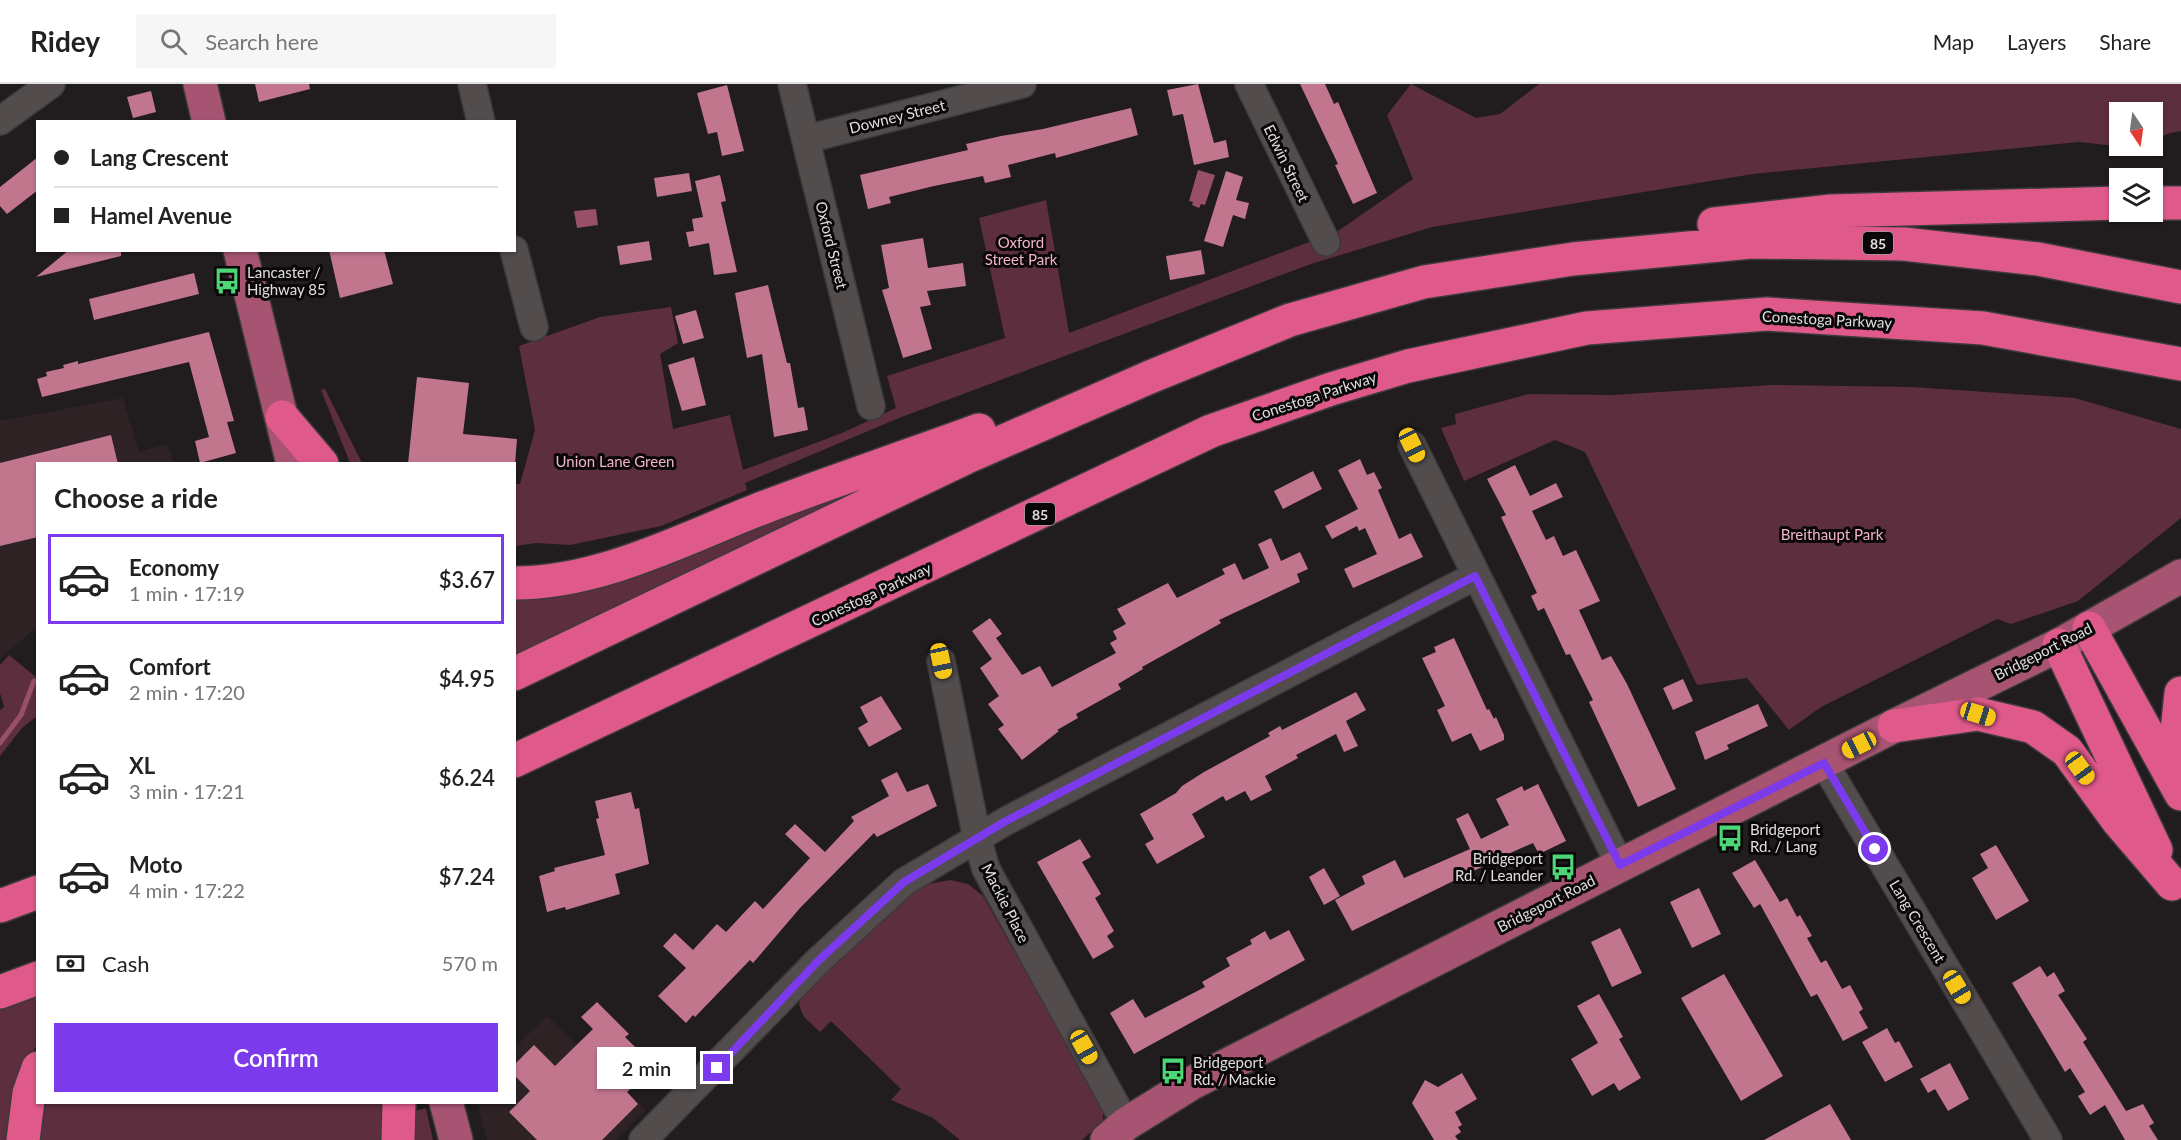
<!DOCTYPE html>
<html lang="en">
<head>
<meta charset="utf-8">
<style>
  body { margin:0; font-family:Lato,sans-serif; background:#f6f6f6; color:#222; height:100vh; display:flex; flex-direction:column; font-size:22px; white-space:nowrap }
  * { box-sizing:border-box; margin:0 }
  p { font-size:20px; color:#767676 }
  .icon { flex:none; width:33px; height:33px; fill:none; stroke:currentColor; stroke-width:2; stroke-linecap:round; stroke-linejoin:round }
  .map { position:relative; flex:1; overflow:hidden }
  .details { position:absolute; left:36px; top:378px; width:480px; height:642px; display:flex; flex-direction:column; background:#fff; border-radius:0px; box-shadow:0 2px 4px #0004 }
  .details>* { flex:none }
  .top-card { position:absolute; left:36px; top:36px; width:480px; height:132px; border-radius:0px; box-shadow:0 2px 4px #0004; display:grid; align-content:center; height:132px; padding:0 18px; background:#fff }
  .needle { width:39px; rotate:167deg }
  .buttons { position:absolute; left:2109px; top:18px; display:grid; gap:12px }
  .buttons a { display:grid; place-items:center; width:54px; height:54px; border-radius:0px; background:#fff; box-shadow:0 2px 4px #0004; font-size:30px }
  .end { position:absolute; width:27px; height:27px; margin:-14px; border:8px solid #7c3aed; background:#fff; box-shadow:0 0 0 3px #fff }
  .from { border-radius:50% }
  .bubble { position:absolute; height:42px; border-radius:0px; background:#fff; box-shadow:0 2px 4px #0004; font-size:20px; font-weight:600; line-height:42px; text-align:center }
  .car { position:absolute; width:18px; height:36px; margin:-18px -9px; border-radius:8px; box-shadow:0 0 4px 2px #0007; background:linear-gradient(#f5c518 24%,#345 0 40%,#f5c518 0 76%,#345 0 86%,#f5c518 0) }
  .top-card b { display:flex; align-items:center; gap:21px; height:57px; font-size:22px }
  .top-card b+b { border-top:2px solid #e0e0e0 }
  .top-card i { width:15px; height:15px; background:#222 }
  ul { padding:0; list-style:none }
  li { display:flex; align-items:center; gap:18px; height:90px; margin:0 12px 9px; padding:0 6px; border:3px solid transparent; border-radius:0px }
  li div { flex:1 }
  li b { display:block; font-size:22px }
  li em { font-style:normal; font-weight:600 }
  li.active { border-color:#7c3aed }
  li>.icon { width:54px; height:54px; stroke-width:1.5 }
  h2 { padding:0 18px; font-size:27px; line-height:72px }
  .pay { display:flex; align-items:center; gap:15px; height:66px; padding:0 18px; font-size:22px }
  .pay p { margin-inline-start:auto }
  .action { display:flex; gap:12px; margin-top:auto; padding:12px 18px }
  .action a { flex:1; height:69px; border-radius:0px; background:#7c3aed; color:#fff; font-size:24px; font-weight:600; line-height:69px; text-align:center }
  header { display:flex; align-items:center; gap:36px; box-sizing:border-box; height:84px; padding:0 30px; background:#fff; border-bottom:2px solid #e0e0e0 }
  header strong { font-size:28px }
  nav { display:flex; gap:33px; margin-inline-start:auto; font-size:21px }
  .search { width:420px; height:54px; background:#f6f6f6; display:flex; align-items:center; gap:15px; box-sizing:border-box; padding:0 21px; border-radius:0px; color:#767676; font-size:22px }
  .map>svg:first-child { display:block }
  .built { fill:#2e2225 }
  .green { fill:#5d2e3e }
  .water { fill:#975067 }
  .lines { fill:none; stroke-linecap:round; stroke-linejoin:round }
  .stream { stroke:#975067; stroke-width:5 }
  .building { fill:#c1768e }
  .minor-casing { stroke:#3d3a3a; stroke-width:30 }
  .major-casing { stroke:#3d3a3a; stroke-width:36 }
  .highway-casing { stroke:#3d3a3a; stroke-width:36 }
  .minor { stroke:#524c4d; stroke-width:27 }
  .major { stroke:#a75472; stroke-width:33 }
  .highway { stroke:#df598b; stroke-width:33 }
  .route { stroke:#7c3aed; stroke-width:8 }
  .labels { text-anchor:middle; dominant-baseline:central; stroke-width:6; stroke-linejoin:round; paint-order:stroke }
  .shield { fill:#090707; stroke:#a09d9d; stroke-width:1.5 }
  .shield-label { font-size:14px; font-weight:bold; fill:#e0dddd }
  .street-label { font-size:15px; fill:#e0dddd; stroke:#090707 }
  .park-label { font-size:15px; fill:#f3b4c6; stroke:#090707 }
  .poi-label { font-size:15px; fill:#e0dddd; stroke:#090707; text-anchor:start }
</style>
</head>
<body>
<header>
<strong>Ridey</strong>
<div class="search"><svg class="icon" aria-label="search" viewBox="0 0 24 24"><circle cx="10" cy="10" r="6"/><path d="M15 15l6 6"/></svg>Search here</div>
<nav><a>Map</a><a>Layers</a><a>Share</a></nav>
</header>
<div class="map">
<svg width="2181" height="1056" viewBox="0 0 2181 1056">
  <rect width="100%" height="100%" fill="#211c1d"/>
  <path class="built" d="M123 314 139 368 167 360 174 379 38 380 37 543 0 575V337Z
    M547 932 646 1026 616 1056H487L477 1019 514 1018 515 963Z"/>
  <path class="green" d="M1411 0 1476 34 1500 30 1539 0H2181V47L2170 49 2153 56 2152 28H2120V62H2140L2134 64 2079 58 1753 90 1432 143 1311 180 899 334 745 399 747 406 661 442 570 461 536 459 515 462V400H520L535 346 519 262 600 233 671 223 678 259 660 270 673 345 730 331 743 386 842 349 896 324 887 292 1005 254 979 134 1046 116 1069 249 1338 147 1413 95 1387 31Z
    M1772 301 1912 303 2075 314 2181 345V434L2078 517 2011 540 1997 535 1821 623 1789 646 1747 594 1697 601 1585 368 1555 356 1464 397 1441 344 1456 340 1455 330 1529 310 1612 311Z
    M325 305 362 379H350L321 306Z
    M835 412 842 421 515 576V516L559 510Z
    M9 571 37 594V632L22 644 0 672V626L4 623 0 609V581Z
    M950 796 968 800 983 812 1103 1025V1037L1082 1056H960L933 1034 891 1016 901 1005 831 937 820 948 804 933 799 921 801 912 890 825 923 801Z
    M37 910V962L24 978 10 1056H0V923Z
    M41 1019H386L385 1056H37Z
    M426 1024 433 1056H409L411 1028Z"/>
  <path class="water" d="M1198 86 1215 91 1205 121 1201 120 1199 124 1192 121 1193 118 1189 117Z
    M596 125 598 141 577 144 574 127Z"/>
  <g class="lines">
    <path class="stream" d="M0 659 21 631 34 597"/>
  </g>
  <path class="building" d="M255 0H309L310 5 259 18Z
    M1198 0 1214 59 1226 56 1229 73 1194 81 1183 30 1173 32 1167 6Z
    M1300 0H1325L1334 20 1338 18 1377 109 1353 120 1335 81 1338 80Z
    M727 1 744 67 722 72 717 48 708 50 697 9Z
    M151 7 156 28 133 34 127 13Z
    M1131 24 1138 51 1056 74 1055 69 1008 81 1011 93 985 99 983 92 934 102 889 113 891 119 868 125 860 91 968 66 966 60 1001 52 1043 45Z
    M38 73V106L7 130 0 122V103Z
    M1226 87 1243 93 1236 116 1249 119 1245 135 1233 131 1223 163 1204 157Z
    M689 89 692 107 657 113 654 94Z
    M720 91 726 117 721 118 737 188 714 191 709 159 689 163 686 148 694 147 692 135 703 133 695 97Z
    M923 154 928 184 963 179 966 202 927 207 931 221 920 223 932 265 903 274 882 206 889 204 881 161Z
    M649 157 652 176 620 181 617 162Z
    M69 166H121V172L36 193Z
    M329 166H384L393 200 340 214Z
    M1201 166 1205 190 1170 196 1166 172Z
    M194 189 199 210 94 236 89 215Z
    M768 201 787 279H790L798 324 804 323 808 346 774 353 762 270 747 274 735 209Z
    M696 226 704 254 683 260 675 232Z
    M209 248 234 337 227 338 236 369 200 379 195 357 209 353 189 278 42 313 37 295 47 292 46 288 64 284 63 281 78 277V280Z
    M694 273 706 321 682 327 668 281Z
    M417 293 469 299 463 350 517 355 515 380H408Z
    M111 351 118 380H38V453L0 462V379Z
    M1360 375 1367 391 1374 388 1382 404 1378 406 1399 455 1411 449 1423 473 1353 504 1344 485 1377 470 1365 444 1359 447 1357 442 1332 455 1325 442 1358 425 1338 386Z
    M1515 381 1530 412 1556 399 1563 413 1532 427 1546 456 1554 452 1563 472 1576 466 1600 517 1579 526 1602 576 1611 572 1627 600 1676 705 1638 723 1589 618 1593 616 1570 570 1566 571 1544 524 1538 527 1531 512 1537 509 1501 433 1506 431 1487 395Z
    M1313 387 1322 405 1283 425 1274 407Z
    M1271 454 1281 477 1300 468 1308 485 1297 490 1300 498 1219 536 1221 539 1216 542 1142 583 1143 585 1118 600 1121 605 1076 630 1078 634 1057 646 1059 647 1022 676 998 645 1004 641 988 620 999 612 980 584 992 575 972 547 990 534 1002 550 996 554 1022 591 1040 582 1052 603 1116 569 1110 559 1117 555 1113 547 1126 540 1117 525 1168 499 1177 514 1225 490 1222 485 1235 479 1243 496 1269 484 1258 460Z
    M1454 554 1487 626 1489 625 1494 635 1496 633 1504 651V656L1480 667 1471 649 1452 658 1437 626 1445 622 1422 574 1436 568 1434 563Z
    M1683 595 1693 617 1673 626 1663 604Z
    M1356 608 1366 626 1346 637 1358 662 1344 668 1336 650 1296 671 1298 674 1265 692 1272 706 1251 717 1245 707 1226 717 1223 712 1192 730 1205 753 1157 780 1145 760 1154 755 1140 730 1176 709 1182 702 1204 688 1270 652 1268 649 1280 642 1282 646Z
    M881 612 902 645 869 663 858 644 868 638 860 623Z
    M1758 620 1768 642 1727 661 1729 665 1705 676 1695 648Z
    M897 688 907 708 928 700 937 722 877 753 874 749 800 824 753 879 750 876 695 933 693 931 686 939 658 912 686 884 663 862 675 849 693 866 717 840 726 848 755 817 763 825 810 774 785 750 795 740 825 768 854 737 851 733 889 712 881 696Z
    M1538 700 1566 757 1539 770 1533 759 1508 770 1352 847 1335 816 1365 800 1362 792 1395 776 1404 794 1470 765 1456 735 1468 729 1481 755 1509 741 1496 715 1522 702 1524 707Z
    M631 708 635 725 639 724 649 780 615 790 620 810 566 826 565 823 547 828 539 792 555 787 554 784 605 771 596 735 599 734 595 717Z
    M1080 755 1091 773 1082 778 1101 810 1095 814 1114 847 1107 852 1114 863 1093 875 1037 778Z
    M1996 761 2029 817 1996 836 1972 794 1988 784 1980 770Z
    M1755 776 1780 818 1787 814 1797 833 1800 831 1812 852 1807 854 1821 879 1826 876 1842 905 1850 901 1863 925 1859 928 1868 944 1843 957 1817 910 1811 913 1760 820 1754 824 1732 789Z
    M1324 784 1340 812 1324 821 1309 793Z
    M1699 804 1721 850 1692 864 1670 818Z
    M1620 844 1642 889 1612 903 1591 858Z
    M1289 846 1305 876 1134 970 1110 929 1133 915 1145 934 1205 903 1202 898 1230 882 1226 874 1252 860 1250 856 1265 847 1270 856Z
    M2040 882 2047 893 2054 888 2065 907 2058 911 2087 955 2083 958 2126 1027 2143 1020 2154 1039 2149 1042 2158 1056H2125L2105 1021 2090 1031 2078 1012 2085 1008 2070 984 2065 988 2012 899Z
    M1724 890 1783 992 1741 1017 1681 914Z
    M1599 910 1623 953 1619 955 1641 994 1619 1007 1614 999 1592 1012 1571 975 1598 959 1577 922Z
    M597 918 629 950 625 953 654 982 627 1008 638 1020 602 1056H537L509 1028 530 1007 514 991V981L534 961 555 982 593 945 581 933Z
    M1887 944 1895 959 1899 957 1913 983 1885 998 1862 958Z
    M1950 979 1969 1015 1948 1027 1935 1005 1928 1009 1920 995Z
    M1462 989 1477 1015 1455 1028 1462 1041 1458 1043 1461 1048 1455 1052 1458 1056H1434L1412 1019 1425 996 1438 1003Z
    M1830 1020 1851 1056H1764L1795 1039Z"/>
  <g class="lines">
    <g class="minor-casing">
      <path id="minor" d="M472 0 481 38
        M792 0 871 322
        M1249 0 1326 158
        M0 37 51 0
        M807 55 1022 0
        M514 166 534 243
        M1412 361 1620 781
        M941 577 977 754 986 785 1126 1040
        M1824 679 2048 1056
        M643 1056 818 877 904 798 1006 737 1475 492"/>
    </g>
    <g class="major-casing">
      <path id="major" d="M200 0 209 38
        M240 166 293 380
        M446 1018 456 1056
        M1107 1056 1126 1040 1192 999 1894 642 2059 561 2181 492"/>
    </g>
    <g class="highway-casing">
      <path id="highway" d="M2152 119H2181
        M1714 140 1831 127 2120 119
        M282 333 322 380
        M514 499C602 499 685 454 765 423 836 396 908 372 979 346
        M2089 544 2181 710
        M2059 561 2156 766
        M514 590 965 374 1150 293 1290 236 1424 198 1573 175 1751 158 1904 160 2038 175 2181 203
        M2181 609 2177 648 2181 687
        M1894 642 1978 630 2033 643 2067 667 2118 737 2172 800
        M514 677 1211 347 1331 305 1408 282 1587 244 1767 230 1983 244 2181 280
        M0 822 38 808
        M0 908 38 894
        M23 1056 29 1009 38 984
        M398 1056 399 1018"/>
    </g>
    <use href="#minor" class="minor"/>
    <use href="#major" class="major"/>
    <use href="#highway" class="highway"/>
  </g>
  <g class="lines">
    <path class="route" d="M717 984 818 877 904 798 1006 737 1475 492 1620 781 1824 679 1875 765"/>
  </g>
  <defs>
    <g id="bus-bare" transform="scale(2.07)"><path d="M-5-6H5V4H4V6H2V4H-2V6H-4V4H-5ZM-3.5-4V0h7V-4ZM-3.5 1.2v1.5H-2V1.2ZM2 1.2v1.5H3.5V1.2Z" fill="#4cd676" stroke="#090707" stroke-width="2.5" paint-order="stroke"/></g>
  </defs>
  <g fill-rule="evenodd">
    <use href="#bus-bare" x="227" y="197"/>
    <use href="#bus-bare" x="1730" y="754"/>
    <use href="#bus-bare" x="1563" y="783"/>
    <use href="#bus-bare" x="1173" y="987"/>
  </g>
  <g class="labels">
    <g class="shield">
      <rect x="1863" y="148" width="30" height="22" rx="4.5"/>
      <rect x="1025" y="419" width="30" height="22" rx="4.5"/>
    </g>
    <g class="shield-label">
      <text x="1878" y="159">85</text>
      <text x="1040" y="430">85</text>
    </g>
    <g class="street-label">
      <text transform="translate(897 32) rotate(-14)">Downey Street</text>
      <text transform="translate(1287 79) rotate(64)">Edwin Street</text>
      <text transform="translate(832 161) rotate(76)">Oxford Street</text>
      <text transform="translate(1827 235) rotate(3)">Conestoga Parkway</text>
      <text transform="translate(1314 312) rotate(-18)">Conestoga Parkway</text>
      <text transform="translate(871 510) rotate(-25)">Conestoga Parkway</text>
      <text transform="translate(2043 567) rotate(-27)">Bridgeport Road</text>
      <text transform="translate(1006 819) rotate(63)">Mackie Place</text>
      <text transform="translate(1546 819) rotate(-27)">Bridgeport Road</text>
      <text transform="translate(1918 837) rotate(59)">Lang Crescent</text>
    </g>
    <g class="park-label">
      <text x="1021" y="158">Oxford<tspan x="1021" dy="17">Street Park</tspan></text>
      <text x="615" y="377">Union Lane Green</text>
      <text x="1832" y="450">Breithaupt Park</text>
    </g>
    <g class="poi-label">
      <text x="247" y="188">Lancaster /<tspan x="247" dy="17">Highway 85</tspan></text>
      <text x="1750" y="745">Bridgeport<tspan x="1750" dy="17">Rd. / Lang</tspan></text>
      <text x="1543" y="774" text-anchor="end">Bridgeport<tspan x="1543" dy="17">Rd. / Leander</tspan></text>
      <text x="1193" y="978">Bridgeport<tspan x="1193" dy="17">Rd. / Mackie</tspan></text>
    </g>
  </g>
</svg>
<div class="buttons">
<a><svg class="needle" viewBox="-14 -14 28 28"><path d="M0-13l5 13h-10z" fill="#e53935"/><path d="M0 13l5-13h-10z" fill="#767676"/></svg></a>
<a><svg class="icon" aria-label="layers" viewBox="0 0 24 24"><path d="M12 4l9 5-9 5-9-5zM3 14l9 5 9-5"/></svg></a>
</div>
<i class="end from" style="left:1875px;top:765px"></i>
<i class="end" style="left:717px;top:984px"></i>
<div class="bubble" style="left:597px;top:963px;width:99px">2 min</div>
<i class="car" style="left:1412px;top:361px;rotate:154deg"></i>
<i class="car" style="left:941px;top:577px;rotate:168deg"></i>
<i class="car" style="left:1978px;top:630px;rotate:107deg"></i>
<i class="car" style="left:1859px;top:661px;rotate:243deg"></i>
<i class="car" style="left:2080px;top:684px;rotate:144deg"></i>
<i class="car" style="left:1957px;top:903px;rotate:149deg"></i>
<i class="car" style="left:1084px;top:963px;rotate:151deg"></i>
<div class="top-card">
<b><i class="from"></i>Lang Crescent</b>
<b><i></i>Hamel Avenue</b>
</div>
<section class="details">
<h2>Choose a ride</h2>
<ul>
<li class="active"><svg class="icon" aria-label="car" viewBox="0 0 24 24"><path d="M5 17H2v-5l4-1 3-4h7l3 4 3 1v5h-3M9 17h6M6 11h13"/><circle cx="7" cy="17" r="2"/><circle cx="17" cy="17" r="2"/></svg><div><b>Economy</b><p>1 min · 17:19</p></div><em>$3.67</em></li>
<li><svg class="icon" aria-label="car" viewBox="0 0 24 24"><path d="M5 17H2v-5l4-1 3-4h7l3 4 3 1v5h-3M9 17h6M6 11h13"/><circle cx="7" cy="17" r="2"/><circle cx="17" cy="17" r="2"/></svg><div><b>Comfort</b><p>2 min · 17:20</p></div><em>$4.95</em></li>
<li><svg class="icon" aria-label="car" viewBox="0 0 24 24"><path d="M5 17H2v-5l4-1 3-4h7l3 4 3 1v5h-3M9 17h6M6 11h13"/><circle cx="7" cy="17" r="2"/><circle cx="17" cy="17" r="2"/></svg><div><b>XL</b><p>3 min · 17:21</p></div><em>$6.24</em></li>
<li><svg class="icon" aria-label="car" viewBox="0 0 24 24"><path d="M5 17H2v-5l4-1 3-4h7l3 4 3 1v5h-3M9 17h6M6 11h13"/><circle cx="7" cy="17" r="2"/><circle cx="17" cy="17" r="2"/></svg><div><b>Moto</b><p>4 min · 17:22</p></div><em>$7.24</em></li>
</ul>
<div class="pay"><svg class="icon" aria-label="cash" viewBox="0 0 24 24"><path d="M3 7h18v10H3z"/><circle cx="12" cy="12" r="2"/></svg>Cash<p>570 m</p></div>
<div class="action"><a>Confirm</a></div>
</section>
</div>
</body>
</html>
